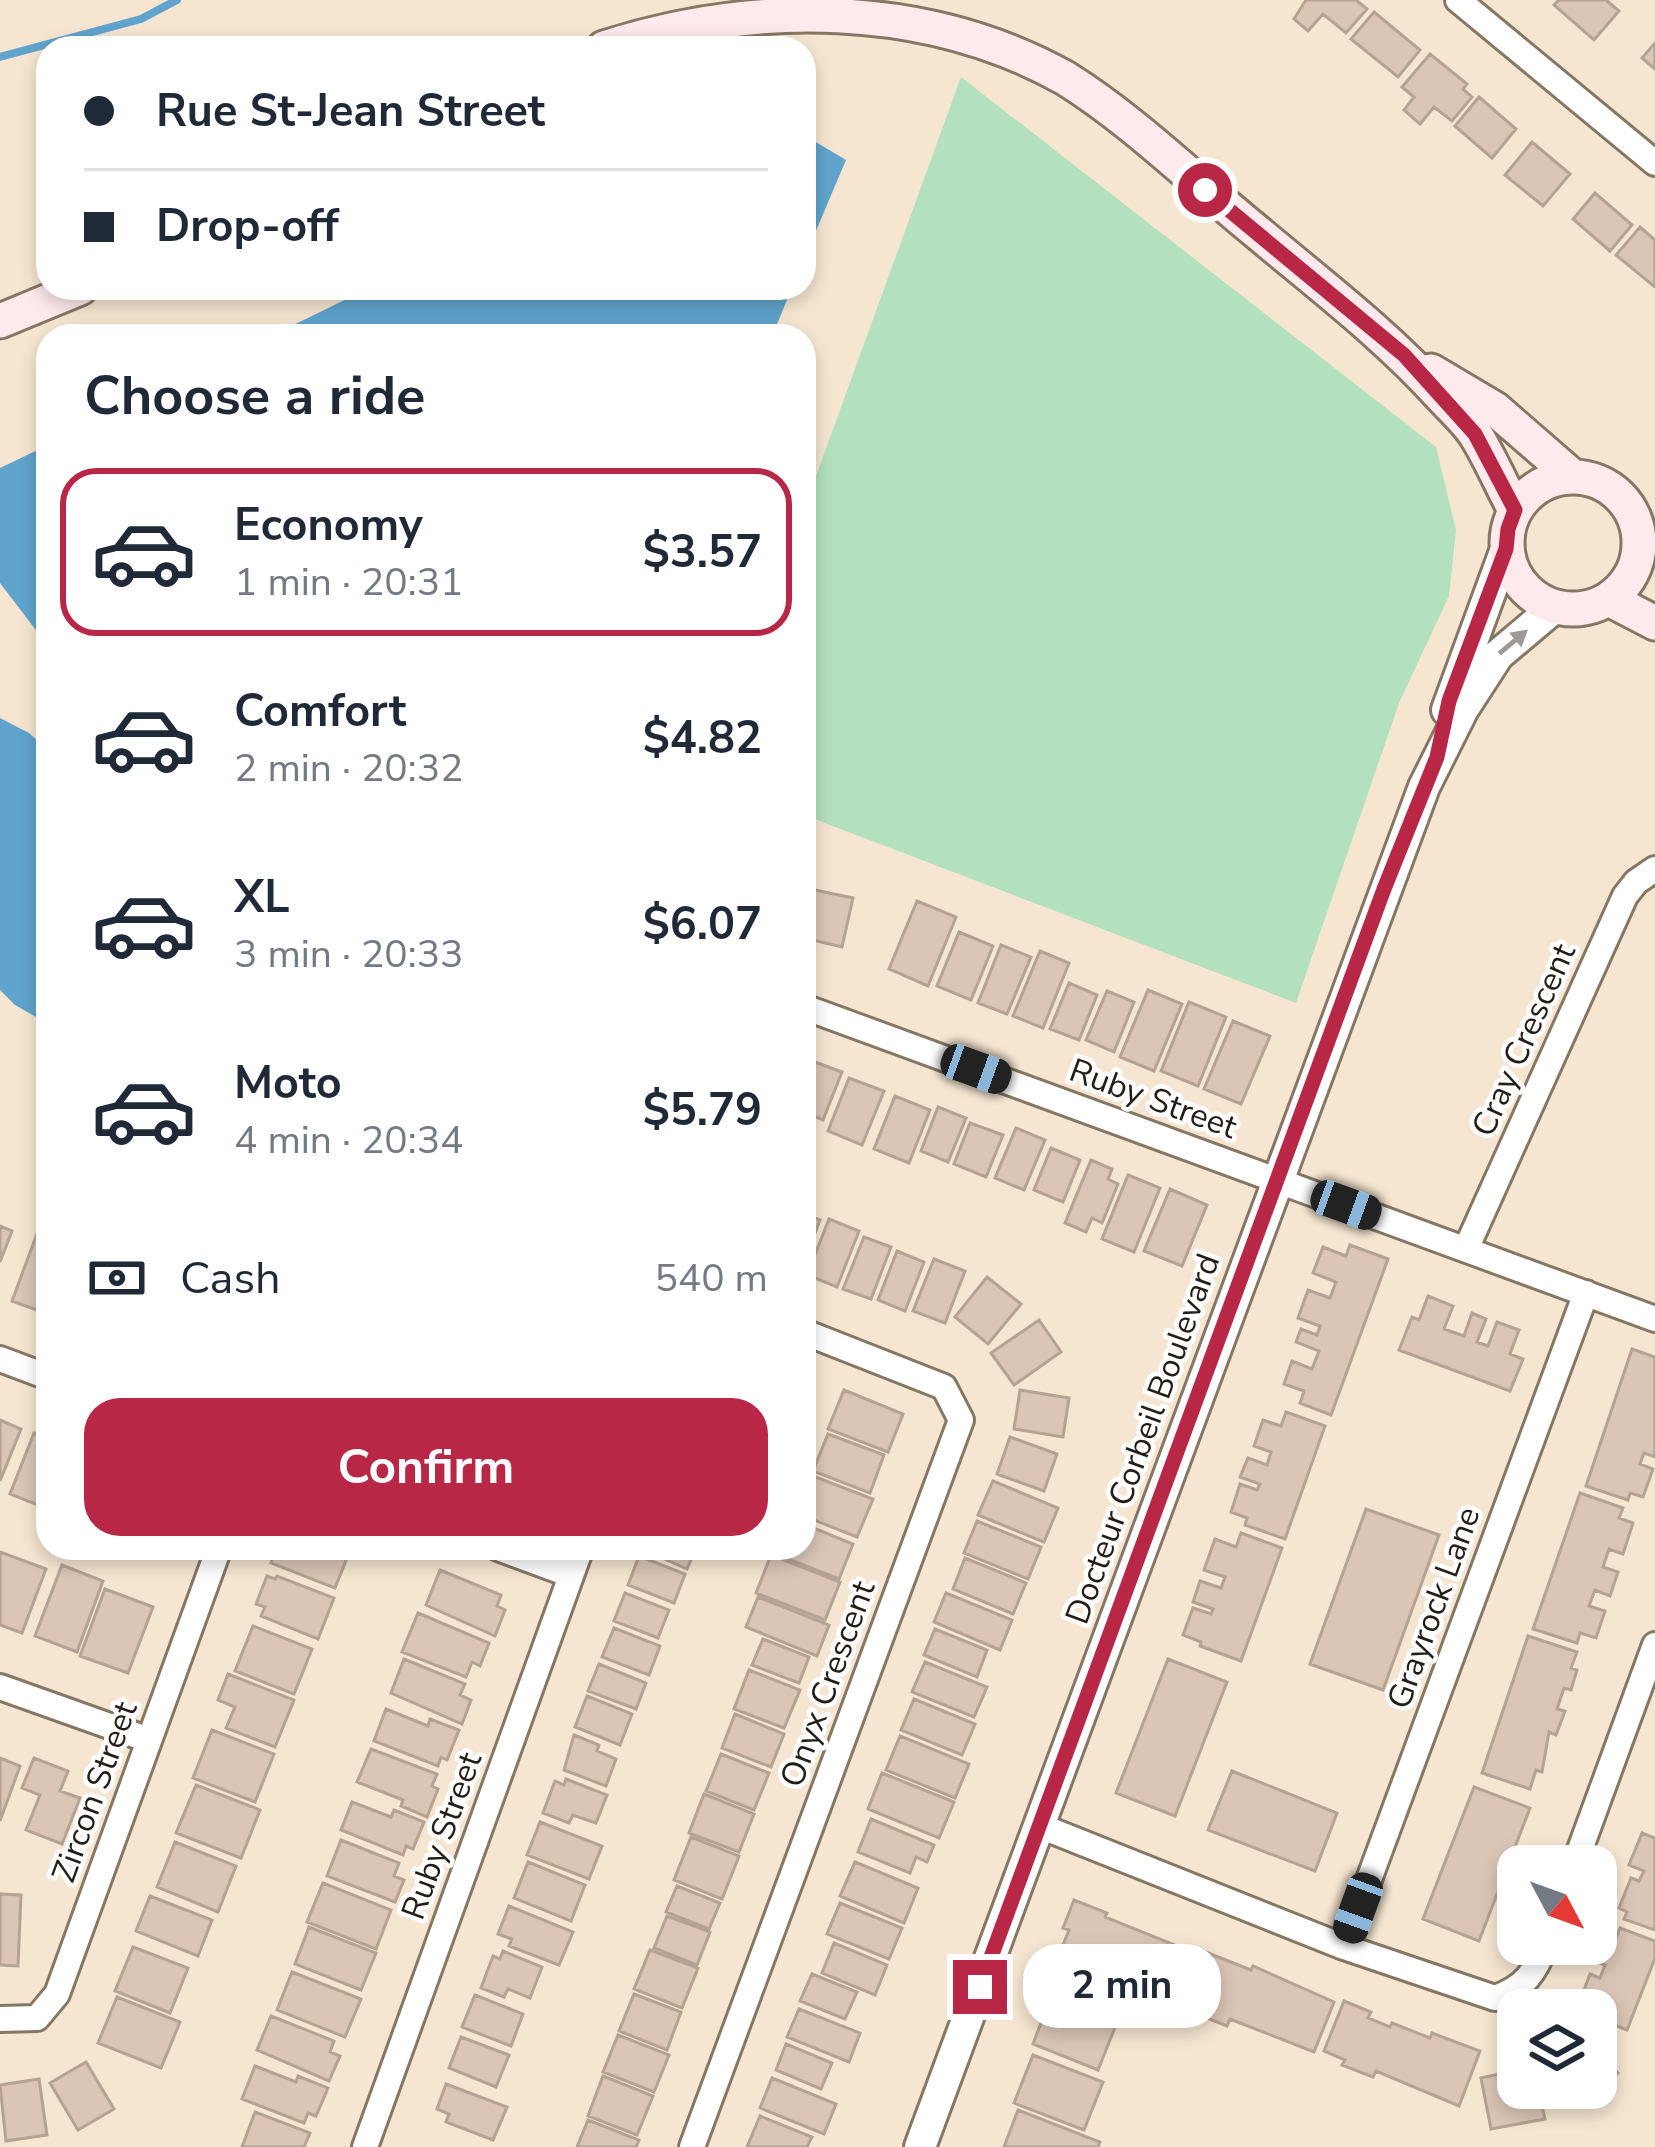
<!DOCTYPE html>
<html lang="en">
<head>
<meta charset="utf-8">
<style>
  body { margin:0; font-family:"Nunito Sans",sans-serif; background:#f2f2f3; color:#1f2937; height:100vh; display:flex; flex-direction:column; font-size:45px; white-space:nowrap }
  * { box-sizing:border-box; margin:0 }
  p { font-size:39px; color:#747a83 }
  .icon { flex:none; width:66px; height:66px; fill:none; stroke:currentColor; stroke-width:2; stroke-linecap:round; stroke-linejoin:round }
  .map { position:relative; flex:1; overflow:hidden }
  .drawer { position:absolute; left:36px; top:324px; width:780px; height:1236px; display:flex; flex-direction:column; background:#fff; border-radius:36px; box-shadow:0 6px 18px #0003 }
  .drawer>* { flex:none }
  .guide { position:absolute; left:36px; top:36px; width:780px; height:264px; border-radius:36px; box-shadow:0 6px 18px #0003; display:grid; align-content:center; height:264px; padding:0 48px; background:#fff }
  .needle { width:78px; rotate:131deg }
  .tools { position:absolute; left:1497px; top:1845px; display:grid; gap:24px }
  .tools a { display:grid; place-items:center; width:120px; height:120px; border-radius:24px; background:#fff; box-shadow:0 6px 18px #0003; font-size:60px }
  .end { position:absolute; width:54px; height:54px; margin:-27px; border:15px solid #b82745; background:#fff; box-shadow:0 0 0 6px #fff }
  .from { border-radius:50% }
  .bubble { position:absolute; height:84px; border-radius:36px; background:#fff; box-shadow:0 6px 18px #0003; font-size:39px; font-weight:700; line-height:84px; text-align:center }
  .car { position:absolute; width:36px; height:72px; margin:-36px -18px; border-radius:15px; box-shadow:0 0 9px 3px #0007; background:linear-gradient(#222 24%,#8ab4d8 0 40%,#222 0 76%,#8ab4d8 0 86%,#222 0) }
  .guide b { display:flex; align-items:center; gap:42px; height:114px; font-size:45px }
  .guide b+b { border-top:3px solid #e0e1e3 }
  .guide i { width:30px; height:30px; background:#1f2937 }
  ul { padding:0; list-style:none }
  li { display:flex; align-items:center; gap:36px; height:168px; margin:0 24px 18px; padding:0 24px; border:6px solid transparent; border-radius:36px }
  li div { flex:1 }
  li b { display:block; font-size:45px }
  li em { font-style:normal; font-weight:700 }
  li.on { border-color:#b82745 }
  li>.icon { width:108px; height:108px; stroke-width:1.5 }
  h2 { padding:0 48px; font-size:54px; line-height:144px }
  .pay { display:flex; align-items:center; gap:30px; height:132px; padding:0 48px; font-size:45px }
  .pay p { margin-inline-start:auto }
  .cta { display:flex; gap:24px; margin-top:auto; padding:24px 48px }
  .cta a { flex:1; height:138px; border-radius:36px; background:#b82745; color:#fff; font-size:48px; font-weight:700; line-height:138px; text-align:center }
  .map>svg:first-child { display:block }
  .green { fill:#b3e1be }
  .water { fill:#60a4cd }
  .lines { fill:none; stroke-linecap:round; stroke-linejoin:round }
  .stream { stroke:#60a4cd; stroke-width:8 }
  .building { fill:#dbc6b6; stroke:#b6a292; stroke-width:3 }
  .minor-casing { stroke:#857764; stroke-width:30 }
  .tertiary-casing { stroke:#857764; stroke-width:36 }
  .secondary-casing { stroke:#857764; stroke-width:39 }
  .minor { stroke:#fff; stroke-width:24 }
  .tertiary { stroke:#fff; stroke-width:30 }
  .secondary { stroke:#fee9ec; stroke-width:33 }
  .oneway { fill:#9c9996 }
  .route { stroke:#b82745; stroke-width:15 }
  .labels { text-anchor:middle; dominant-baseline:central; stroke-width:9; stroke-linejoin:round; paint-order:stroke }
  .street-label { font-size:33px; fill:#231d16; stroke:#fff }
</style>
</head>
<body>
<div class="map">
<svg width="1655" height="2147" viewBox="0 0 1655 2147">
  <rect width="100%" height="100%" fill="#f6e6d1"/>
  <path class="green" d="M961 77 1436 447 1456 530 1449 596 1399 703 1296 1003 804 815V509Z"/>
  <path class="water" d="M804 135 846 160 804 259Z
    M369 288H792L772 336H271Z
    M48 445V646L0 583V468Z
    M0 718 29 733 48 750V1020L43 1021 15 1005 0 990Z"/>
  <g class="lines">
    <path class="stream" d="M0 57 141 19 177 0"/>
  </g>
  <path class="building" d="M1306 0H1356L1367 9 1346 33 1323 14 1308 31 1294 19Z
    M1559 0H1606L1619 11 1594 40 1554 5Z
    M1374 12 1420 50 1398 77 1351 39Z
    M1655 43V69L1642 58Z
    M1430 54 1467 84 1463 89 1472 97 1452 121 1434 107 1420 124 1404 110 1414 97 1402 87Z
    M1479 97 1516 129 1492 158 1455 126Z
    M1532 142 1570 174 1543 206 1505 175Z
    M1595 193 1632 225 1610 251 1573 219Z
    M1640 227 1655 240V287L1616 255Z
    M810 889 853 898 842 947 804 938Z
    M917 901 956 917 928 986 889 969Z
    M959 932 993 946 971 1000 937 986Z
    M1001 945 1031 957 1007 1014 978 1003Z
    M1040 951 1069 963 1043 1028 1013 1016Z
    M1069 983 1097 995 1079 1040 1050 1029Z
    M1148 990 1182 1004 1154 1071 1120 1057Z
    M1107 991 1134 1002 1114 1052 1086 1040Z
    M1189 1002 1226 1017 1198 1086 1161 1071Z
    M1233 1021 1270 1036 1241 1104 1204 1089Z
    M804 1058 842 1072 823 1120 804 1112Z
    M849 1078 884 1091 862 1145 828 1131Z
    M895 1096 930 1110 909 1163 874 1149Z
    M938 1107 966 1118 948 1162 921 1151Z
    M970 1123 1003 1135 986 1177 954 1164Z
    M1016 1128 1045 1140 1024 1190 995 1178Z
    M1051 1148 1080 1160 1063 1202 1034 1190Z
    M1091 1160 1112 1169 1108 1179 1118 1184 1102 1223 1092 1218 1086 1232 1065 1223Z
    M1128 1175 1160 1188 1134 1252 1102 1239Z
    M1170 1189 1207 1205 1182 1266 1144 1251Z
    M804 1214 820 1220 805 1260H804Z
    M829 1219 859 1231 837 1287 807 1275Z
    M41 1223 48 1226V1314L12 1301Z
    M0 1226 12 1231 0 1262Z
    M864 1237 891 1247 871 1299 843 1289Z
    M1350 1245 1388 1259 1331 1415 1300 1403 1304 1391 1284 1384 1292 1361 1312 1369 1319 1351 1296 1342 1301 1329 1317 1335 1320 1326 1298 1318 1308 1290 1330 1298 1336 1282 1313 1273 1323 1247 1346 1256Z
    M897 1251 924 1262 905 1311 878 1300Z
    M934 1259 965 1271 945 1323 913 1311Z
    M987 1277 1021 1304 988 1344 955 1317Z
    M1428 1296 1453 1306 1444 1329 1464 1336 1472 1313 1486 1319 1477 1342 1488 1346 1497 1322 1519 1330 1510 1354 1523 1359 1510 1391 1399 1350 1412 1317 1419 1320Z
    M1039 1320 1061 1352 1014 1385 991 1353Z
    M1632 1349 1655 1357V1457L1644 1453 1640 1464 1653 1469 1643 1497 1630 1493 1628 1500 1586 1486Z
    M844 1390 903 1414 888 1452 828 1429Z
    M1020 1390 1069 1398 1063 1437 1014 1429Z
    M1286 1412 1325 1426 1285 1539 1245 1525 1247 1518 1231 1512 1240 1484 1257 1490 1260 1484 1240 1477 1248 1458 1267 1465 1271 1452 1254 1446 1263 1420 1281 1426Z
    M0 1420 21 1429 0 1481Z
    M34 1433 48 1439V1509L10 1494Z
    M828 1434 884 1455 870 1493 813 1471Z
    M1010 1437 1057 1454 1044 1491 997 1474Z
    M813 1476 873 1499 857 1537 804 1516V1499Z
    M993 1481 1058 1508 1044 1542 978 1515Z
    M1580 1493 1623 1508 1619 1518 1633 1523 1623 1554 1609 1549 1603 1567 1618 1572 1610 1596 1595 1590 1589 1606 1605 1611 1596 1638 1580 1633 1577 1643 1533 1629Z
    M1366 1509 1439 1535 1383 1690 1310 1664Z
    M977 1521 1041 1547 1028 1579 964 1553Z
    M804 1524 853 1544 839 1579 783 1557 787 1548H804Z
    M1241 1533 1282 1548 1241 1661 1200 1646 1201 1642 1183 1635 1193 1608 1211 1614 1213 1609 1193 1602 1200 1581 1221 1588 1225 1577 1204 1570 1215 1539 1236 1547Z
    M277 1548H351L335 1588 271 1563Z
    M640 1548H696L687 1569Z
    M0 1552 46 1569 22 1633 0 1625Z
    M771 1555 840 1582 825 1620 756 1593Z
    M639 1556 685 1574 674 1603 628 1585Z
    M965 1558 1026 1583 1013 1614 953 1589Z
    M62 1565 103 1581 77 1652 35 1636Z
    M440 1570 501 1595 497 1606 505 1610 495 1636 426 1605Z
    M267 1576 275 1579 277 1576 334 1598 318 1639 261 1616 265 1607 256 1604Z
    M105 1589 153 1607 128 1673 80 1656Z
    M625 1593 669 1610 658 1638 614 1621Z
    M946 1593 1012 1620 1000 1650 934 1622Z
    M758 1597 829 1625 817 1656 746 1627Z
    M418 1613 489 1643 480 1666 472 1662 466 1677 402 1652Z
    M253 1626 312 1649 294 1694 235 1671Z
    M614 1628 660 1646 649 1675 602 1657Z
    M935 1629 987 1650 977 1677 924 1655Z
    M1528 1636 1577 1652 1571 1668 1577 1670 1571 1690 1564 1688 1557 1709 1565 1711 1556 1735 1549 1732 1542 1772 1536 1770 1530 1789 1482 1773Z
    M763 1639 809 1657 799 1683 752 1665Z
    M404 1659 465 1684 460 1695 471 1700 462 1724 391 1693Z
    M1168 1659 1227 1682 1175 1816 1116 1793Z
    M925 1662 987 1687 974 1717 912 1692Z
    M599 1664 646 1683 636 1709 588 1691Z
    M749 1670 800 1690 784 1728 734 1709Z
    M228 1674 294 1700 275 1747 226 1728 235 1707 218 1700Z
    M587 1696 632 1714 620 1745 575 1727Z
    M914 1699 975 1724 962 1755 901 1730Z
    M386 1709 428 1726 430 1719 459 1730 447 1760 441 1757 438 1766 374 1741Z
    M735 1714 784 1734 771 1767 722 1748Z
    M212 1730 274 1754 255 1802 193 1778Z
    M574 1735 599 1745 597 1751 616 1759 606 1786 564 1770Z
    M900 1736 969 1764 955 1798 886 1770Z
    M371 1749 437 1774 432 1786 438 1789 427 1817 401 1806 403 1800 357 1782Z
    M721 1754 769 1773 754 1810 706 1791Z
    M0 1758 20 1766 0 1821Z
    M34 1758 68 1771 60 1791 80 1798 62 1844 26 1830 40 1795 22 1788Z
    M1232 1771 1337 1813 1315 1871 1208 1830Z
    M882 1773 954 1802 939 1838 868 1809Z
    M566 1779 607 1795 596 1823 573 1815 569 1823 543 1813 555 1781 564 1785Z
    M196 1785 260 1810 241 1858 176 1833Z
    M1474 1787 1530 1808 1479 1941 1423 1919Z
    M704 1794 754 1814 739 1852 689 1833Z
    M352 1802 391 1817 394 1810 424 1822 413 1849 406 1846 403 1855 341 1830Z
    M871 1819 934 1845 927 1862 916 1857 910 1873 858 1852Z
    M540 1822 602 1846 589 1879 527 1855Z
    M1642 1833 1655 1838V1930L1624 1919 1627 1912 1619 1908 1631 1878 1639 1881 1644 1871 1629 1865Z
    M691 1837 739 1856 722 1899 674 1880Z
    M341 1840 399 1863 394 1876 404 1880 395 1902 327 1876Z
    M175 1842 236 1866 218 1912 157 1887Z
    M528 1862 585 1885 571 1921 514 1898Z
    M855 1862 918 1888 904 1923 840 1896Z
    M323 1883 391 1910 376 1949 307 1922Z
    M677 1886 720 1903 709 1929 666 1912Z
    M0 1894 21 1895 18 1966 0 1965Z
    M150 1896 212 1920 198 1956 136 1931Z
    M1074 1900 1107 1913 1105 1917 1192 1952 1173 1999 1079 1967 1080 1963 1059 1955 1069 1930 1063 1928Z
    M840 1903 902 1928 889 1959 827 1934Z
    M509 1906 573 1932 559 1965 509 1946 512 1939 498 1934Z
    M667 1916 710 1932 697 1965 654 1948Z
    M309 1927 376 1953 361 1990 295 1964Z
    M1620 1928 1655 1941V1958L1627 2030 1596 2018V2010H1588L1589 2007 1579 2003 1590 1974 1600 1978 1605 1965 1594 1961 1605 1934 1616 1938Z
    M834 1943 887 1965 875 1995 822 1973Z
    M133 1947 188 1968 170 2013 115 1991Z
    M650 1950 698 1968 682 2008 634 1989Z
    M503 1951 542 1967 530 1998 508 1989 504 1997 481 1988 493 1956 500 1959Z
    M1203 1951 1251 1970 1253 1966 1334 2002 1314 2052 1230 2019 1227 2026 1179 2007Z
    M292 1972 361 1999 345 2037 277 2010Z
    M812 1974 857 1992 845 2019 800 2001Z
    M634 1994 681 2012 667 2050 619 2031Z
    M475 1995 523 2014 511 2046 462 2027Z
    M117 1997 180 2022 161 2068 98 2043Z
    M1050 1999 1116 2025 1098 2070 1033 2044Z
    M1344 2001 1371 2012 1368 2018 1390 2027 1392 2023 1430 2038 1432 2033 1480 2051 1459 2106 1376 2071 1373 2077 1342 2065 1345 2060 1324 2051Z
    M799 2009 860 2033 849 2062 787 2037Z
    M271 2016 334 2041 330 2052 340 2056 329 2081 257 2050Z
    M618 2035 669 2055 654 2092 603 2072Z
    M461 2037 509 2055 496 2087 449 2068Z
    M786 2044 832 2063 821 2089 776 2070Z
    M1596 2048 1618 2073 1582 2104 1568 2088H1596Z
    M1033 2055 1103 2082 1084 2130 1014 2103Z
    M86 2062 114 2109 78 2130 50 2083Z
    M255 2066 296 2082 298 2076 328 2088 316 2116 308 2113 304 2123 242 2099Z
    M1518 2070V2088H1538L1545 2119 1491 2129 1481 2078Z
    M603 2076 653 2096 637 2135 588 2116Z
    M772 2078 836 2104 824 2134 760 2108Z
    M39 2079 47 2135 6 2141 0 2085Z
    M446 2084 507 2107 493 2140 446 2122 449 2114 437 2109Z
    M1018 2110 1100 2142 1098 2147H1004Z
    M255 2112 310 2133 304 2147H242Z
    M760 2116 812 2137 807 2147H747Z
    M588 2120 639 2140 636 2147H577Z"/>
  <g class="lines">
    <g class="minor-casing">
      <path id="minor" d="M1458 0 1655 163
        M804 1007 1655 1319
        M1466 1249 1625 896 1636 882 1655 869
        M0 1359 48 1377
        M498 1548 571 1575
        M0 1687 149 1740
        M1040 1826 1344 1947 1495 1998C1524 1988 1535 1973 1546 1944
        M1574 1866 1655 1645
        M1344 1947 1586 1293
        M0 2019 37 2018 57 1994 219 1548
        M365 2147 581 1548
        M692 2147 961 1420 944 1387 804 1332"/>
    </g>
    <g class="tertiary-casing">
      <path id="tertiary" d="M1447 710 1506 549
        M920 2147 1424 787 1463 709 1498 655 1555 607"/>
    </g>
    <g class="secondary-casing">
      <path id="secondary" d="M604 48C754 0 925 0 1065 78 1134 121 1194 181 1257 232 1320 285 1386 335 1441 396 1453 409 1468 422 1477 437 1491 460 1502 486 1515 510
        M0 321 80 288
        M1431 371 1495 409 1572 476
        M1507 543a66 66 0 1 1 132 0a66 66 0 1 1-132 0Z
        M1609 599 1655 623"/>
    </g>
    <use href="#minor" class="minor"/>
    <use href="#tertiary" class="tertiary"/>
    <use href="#secondary" class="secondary"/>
  </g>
  <defs><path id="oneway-solid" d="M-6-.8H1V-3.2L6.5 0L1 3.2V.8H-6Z" transform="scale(3)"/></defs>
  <use class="oneway" href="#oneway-solid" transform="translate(1513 642) rotate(-40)"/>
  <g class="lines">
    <path class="route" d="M980 1987 1384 889 1437 757 1449 701 1506 549 1508 529 1515 510 1475 434 1404 355 1205 190"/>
  </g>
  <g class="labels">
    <g class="street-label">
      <text transform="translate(1524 1040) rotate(-66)">Cray Crescent</text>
      <text transform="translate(1153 1099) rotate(20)">Ruby Street</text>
      <text transform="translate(1143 1439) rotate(-70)">Docteur Corbeil Boulevard</text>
      <text transform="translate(1434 1608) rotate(-70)">Grayrock Lane</text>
      <text transform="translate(828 1684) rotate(-70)">Onyx Crescent</text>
      <text transform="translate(95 1792) rotate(-70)">Zircon Street</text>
      <text transform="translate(442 1836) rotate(-70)">Ruby Street</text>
    </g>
  </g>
</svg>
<div class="tools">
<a><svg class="needle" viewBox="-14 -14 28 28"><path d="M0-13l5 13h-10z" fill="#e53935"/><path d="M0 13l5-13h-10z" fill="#747a83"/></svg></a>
<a><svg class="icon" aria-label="layers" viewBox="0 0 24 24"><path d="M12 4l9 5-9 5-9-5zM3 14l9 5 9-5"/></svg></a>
</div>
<i class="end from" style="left:1205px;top:190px"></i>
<i class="end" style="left:980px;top:1987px"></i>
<div class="bubble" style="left:1023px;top:1944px;width:198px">2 min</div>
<i class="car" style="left:976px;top:1069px;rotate:110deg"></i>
<i class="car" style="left:1346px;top:1205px;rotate:110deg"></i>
<i class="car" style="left:1358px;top:1908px;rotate:200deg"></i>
<div class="guide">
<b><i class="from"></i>Rue St-Jean Street</b>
<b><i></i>Drop-off</b>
</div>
<section class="drawer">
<h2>Choose a ride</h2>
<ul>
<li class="on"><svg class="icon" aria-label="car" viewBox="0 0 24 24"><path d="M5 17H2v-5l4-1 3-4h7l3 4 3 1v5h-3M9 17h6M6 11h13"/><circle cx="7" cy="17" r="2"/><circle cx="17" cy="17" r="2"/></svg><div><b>Economy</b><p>1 min · 20:31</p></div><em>$3.57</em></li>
<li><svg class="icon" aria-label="car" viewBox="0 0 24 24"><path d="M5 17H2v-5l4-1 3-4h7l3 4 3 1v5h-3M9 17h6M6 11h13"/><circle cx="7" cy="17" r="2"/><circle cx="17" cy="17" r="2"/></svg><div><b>Comfort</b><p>2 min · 20:32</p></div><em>$4.82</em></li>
<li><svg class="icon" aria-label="car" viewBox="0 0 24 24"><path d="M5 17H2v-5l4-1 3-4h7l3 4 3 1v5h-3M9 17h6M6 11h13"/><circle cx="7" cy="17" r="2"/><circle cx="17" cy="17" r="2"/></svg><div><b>XL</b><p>3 min · 20:33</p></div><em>$6.07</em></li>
<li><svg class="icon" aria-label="car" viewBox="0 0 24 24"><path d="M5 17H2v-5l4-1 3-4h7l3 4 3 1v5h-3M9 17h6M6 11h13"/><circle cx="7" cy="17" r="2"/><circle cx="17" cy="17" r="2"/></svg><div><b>Moto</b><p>4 min · 20:34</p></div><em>$5.79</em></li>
</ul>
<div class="pay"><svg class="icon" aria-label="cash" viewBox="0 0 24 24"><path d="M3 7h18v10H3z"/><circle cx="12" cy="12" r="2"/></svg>Cash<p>540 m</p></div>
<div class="cta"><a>Confirm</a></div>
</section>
</div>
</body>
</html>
